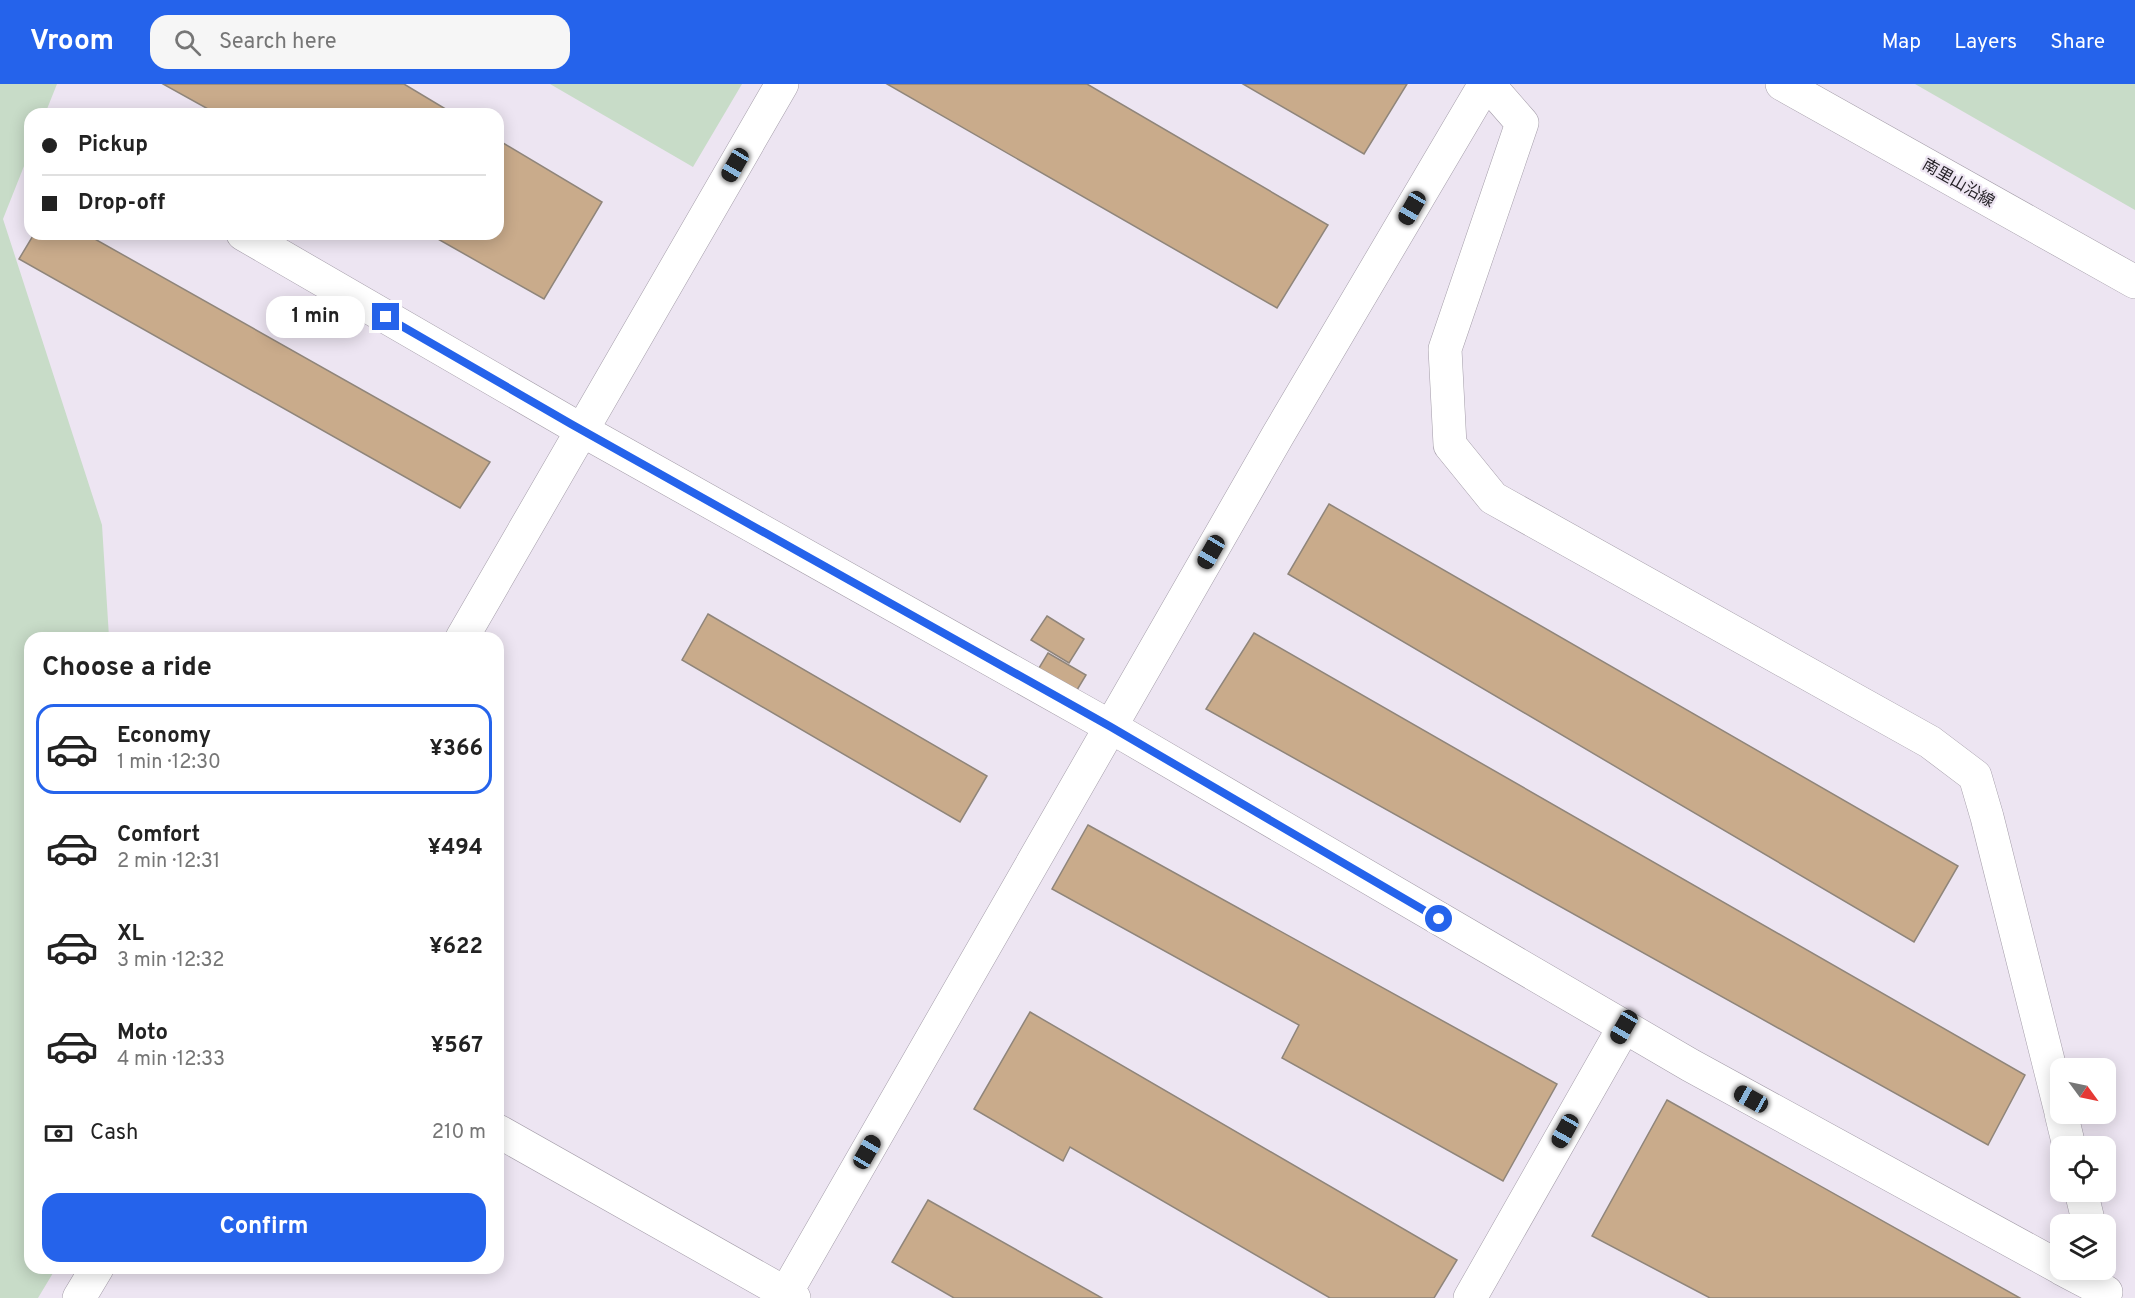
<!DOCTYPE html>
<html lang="en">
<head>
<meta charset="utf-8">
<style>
  body { margin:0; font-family:Overpass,"Noto Sans JP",sans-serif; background:#f6f6f6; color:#222; height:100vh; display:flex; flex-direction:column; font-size:22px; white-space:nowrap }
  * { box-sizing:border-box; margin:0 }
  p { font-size:20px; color:#767676 }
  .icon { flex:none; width:33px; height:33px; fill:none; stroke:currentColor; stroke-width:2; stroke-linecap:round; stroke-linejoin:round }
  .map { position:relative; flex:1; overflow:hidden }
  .details { position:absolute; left:24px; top:548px; width:480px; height:642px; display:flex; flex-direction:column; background:#fff; border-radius:18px; box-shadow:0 3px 15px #0003 }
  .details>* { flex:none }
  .banner { position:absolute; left:24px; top:24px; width:480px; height:132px; border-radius:18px; box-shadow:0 3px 15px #0003; display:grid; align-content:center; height:132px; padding:0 18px; background:#fff }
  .needle { width:39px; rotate:123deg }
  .fabs { position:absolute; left:2050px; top:974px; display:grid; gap:12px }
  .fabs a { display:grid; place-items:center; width:66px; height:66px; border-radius:12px; background:#fff; box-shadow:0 3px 15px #0003; font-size:30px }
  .end { position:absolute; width:27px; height:27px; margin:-14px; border:8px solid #2563eb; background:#fff; box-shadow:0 0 0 3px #fff }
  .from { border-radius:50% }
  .bubble { position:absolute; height:42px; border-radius:18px; background:#fff; box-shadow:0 3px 15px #0003; font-size:20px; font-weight:700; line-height:42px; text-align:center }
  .car { position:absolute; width:18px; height:36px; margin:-18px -9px; border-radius:8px; box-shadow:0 0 4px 2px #0007; background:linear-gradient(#222 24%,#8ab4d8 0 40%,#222 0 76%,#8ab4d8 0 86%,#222 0) }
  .banner b { display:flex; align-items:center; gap:21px; height:57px; font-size:22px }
  .banner b+b { border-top:2px solid #e0e0e0 }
  .banner i { width:15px; height:15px; background:#222 }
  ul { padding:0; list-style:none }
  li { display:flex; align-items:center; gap:18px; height:90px; margin:0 12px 9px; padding:0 6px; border:3px solid transparent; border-radius:18px }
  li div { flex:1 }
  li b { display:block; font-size:22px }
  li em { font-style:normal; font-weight:700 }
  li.on { border-color:#2563eb }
  li>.icon { width:54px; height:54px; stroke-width:1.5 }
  h2 { padding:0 18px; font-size:27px; line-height:72px }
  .pay { display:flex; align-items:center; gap:15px; height:66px; padding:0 18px; font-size:22px }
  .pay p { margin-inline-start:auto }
  .button { display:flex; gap:12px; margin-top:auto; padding:12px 18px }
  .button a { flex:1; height:69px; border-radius:18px; background:#2563eb; color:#fff; font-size:24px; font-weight:700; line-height:69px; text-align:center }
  header { display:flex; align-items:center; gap:36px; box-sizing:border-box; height:84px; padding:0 30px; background:#2563eb; color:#fff }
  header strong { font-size:28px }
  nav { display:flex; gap:33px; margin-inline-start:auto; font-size:21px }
  .search { width:420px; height:54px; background:#f6f6f6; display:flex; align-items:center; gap:15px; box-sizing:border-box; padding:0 21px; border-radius:18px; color:#767676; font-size:22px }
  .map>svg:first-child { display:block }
  .green { fill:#c8dcc8 }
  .building { fill:#c9ab8b; stroke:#8f857a; stroke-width:1.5 }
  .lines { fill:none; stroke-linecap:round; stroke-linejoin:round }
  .minor-casing { stroke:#a49da9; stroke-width:34 }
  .minor { stroke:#fff; stroke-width:33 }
  .route { stroke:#2563eb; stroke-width:8 }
  .labels { text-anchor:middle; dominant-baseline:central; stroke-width:4.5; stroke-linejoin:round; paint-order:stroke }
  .street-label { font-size:16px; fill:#211e23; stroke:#ede5f2 }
</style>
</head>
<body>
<header>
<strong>Vroom</strong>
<div class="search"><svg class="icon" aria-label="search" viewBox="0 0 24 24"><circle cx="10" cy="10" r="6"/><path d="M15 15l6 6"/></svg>Search here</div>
<nav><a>Map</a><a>Layers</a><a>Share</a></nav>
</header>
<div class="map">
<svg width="2135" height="1214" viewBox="0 0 2135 1214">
  <rect width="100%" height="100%" fill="#ede5f2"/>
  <path class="green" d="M0 0H57L45 30H30V67L3 135 102 441 109 553 30 554V1184H56L38 1214H0Z
    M550 0H742L693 83Z
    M1915 0H2135V126Z"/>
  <path class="building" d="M163 0H404L454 30H217Z
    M887 0H1087L1328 141 1277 224Z
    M1243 0H1407L1364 70Z
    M498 56 602 118 544 215 429 150H498Z
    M34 150H86L490 378 460 424 19 175Z
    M1329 420 1958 782 1914 858 1288 490Z
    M708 530 987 692 960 738 682 576Z
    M1047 532 1084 555 1069 579 1031 556Z
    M1254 549 2025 991 1988 1061 1206 625Z
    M1048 569 1086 591 1071 616 1033 594Z
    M1088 741 1557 1000 1503 1097 1282 974 1299 941 1052 805Z
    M1030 928 1457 1176 1434 1214H1330L1070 1063 1063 1077 974 1025Z
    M1667 1016 2020 1214H1710L1592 1152Z
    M928 1116 1102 1214H954L892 1178Z"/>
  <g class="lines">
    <g class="minor-casing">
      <path id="minor" d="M1488 0 1522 39 1445 265 1450 361 1493 414 1930 658 1975 692 1987 733 2061 1028
        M1782 0 2135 198
        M243 150 571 340 1111 643 1690 981 2061 1184
        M462 554 782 0
        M2061 1029 2069 1062
        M498 1047 794 1214
        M2081 1107 2089 1140
        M2062 1185 2106 1208
        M79 1214 97 1184
        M783 1214 1278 351 1485 0
        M1470 1214 1624 943"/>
    </g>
    <use href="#minor" class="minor"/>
  </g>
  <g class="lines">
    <path class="route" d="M386 233 571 340 1111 643 1439 835"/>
  </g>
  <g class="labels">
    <g class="street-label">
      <text transform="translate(1958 100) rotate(30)">南里山沿線</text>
    </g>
  </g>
</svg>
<div class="fabs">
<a><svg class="needle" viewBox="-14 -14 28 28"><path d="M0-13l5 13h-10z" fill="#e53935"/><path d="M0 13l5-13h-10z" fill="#767676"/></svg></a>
<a><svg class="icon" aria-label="locate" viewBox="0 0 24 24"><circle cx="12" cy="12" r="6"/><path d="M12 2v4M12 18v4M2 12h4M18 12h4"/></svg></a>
<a><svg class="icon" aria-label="layers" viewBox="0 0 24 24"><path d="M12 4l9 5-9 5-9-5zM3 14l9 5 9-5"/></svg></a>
</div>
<i class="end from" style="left:1439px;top:835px"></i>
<i class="end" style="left:386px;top:233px"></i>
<div class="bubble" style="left:266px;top:212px;width:99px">1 min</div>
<i class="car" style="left:735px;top:81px;rotate:210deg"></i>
<i class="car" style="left:1412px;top:124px;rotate:210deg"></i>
<i class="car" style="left:1211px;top:468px;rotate:210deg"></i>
<i class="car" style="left:1624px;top:943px;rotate:210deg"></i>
<i class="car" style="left:1751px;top:1015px;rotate:299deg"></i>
<i class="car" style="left:1565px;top:1047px;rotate:209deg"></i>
<i class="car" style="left:867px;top:1068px;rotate:30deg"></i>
<div class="banner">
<b><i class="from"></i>Pickup</b>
<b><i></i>Drop-off</b>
</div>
<section class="details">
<h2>Choose a ride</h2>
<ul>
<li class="on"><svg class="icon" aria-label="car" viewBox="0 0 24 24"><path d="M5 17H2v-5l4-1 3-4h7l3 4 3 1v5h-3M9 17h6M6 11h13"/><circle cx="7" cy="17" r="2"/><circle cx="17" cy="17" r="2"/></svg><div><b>Economy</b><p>1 min · 12:30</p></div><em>¥366</em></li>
<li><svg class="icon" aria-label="car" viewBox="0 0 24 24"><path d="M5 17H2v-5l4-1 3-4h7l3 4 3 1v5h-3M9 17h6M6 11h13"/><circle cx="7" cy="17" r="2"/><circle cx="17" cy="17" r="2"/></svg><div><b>Comfort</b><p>2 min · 12:31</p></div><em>¥494</em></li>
<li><svg class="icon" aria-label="car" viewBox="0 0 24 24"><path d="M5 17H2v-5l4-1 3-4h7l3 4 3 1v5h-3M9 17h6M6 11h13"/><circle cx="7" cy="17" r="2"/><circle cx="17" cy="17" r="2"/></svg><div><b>XL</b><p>3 min · 12:32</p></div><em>¥622</em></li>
<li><svg class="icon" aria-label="car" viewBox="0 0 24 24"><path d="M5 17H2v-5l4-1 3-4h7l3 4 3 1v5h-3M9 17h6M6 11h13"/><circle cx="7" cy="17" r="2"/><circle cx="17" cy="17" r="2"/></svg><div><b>Moto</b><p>4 min · 12:33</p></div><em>¥567</em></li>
</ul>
<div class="pay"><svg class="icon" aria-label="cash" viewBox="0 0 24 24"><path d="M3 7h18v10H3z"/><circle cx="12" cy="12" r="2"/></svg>Cash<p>210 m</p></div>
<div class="button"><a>Confirm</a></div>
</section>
</div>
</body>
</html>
